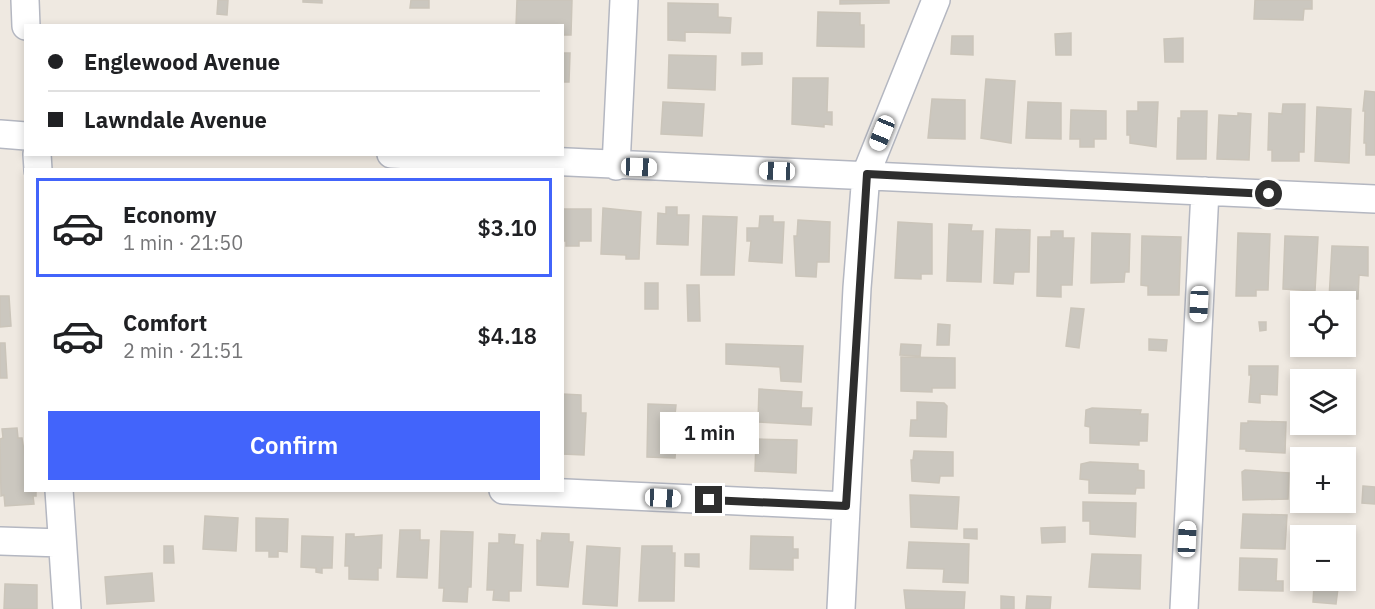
<!DOCTYPE html>
<html lang="en">
<head>
<meta charset="utf-8">
<style>
  body { margin:0; font-family:"IBM Plex Sans",sans-serif; background:#f2f2f2; color:#202124; height:100vh; display:flex; flex-direction:column; font-size:22px; white-space:nowrap }
  * { box-sizing:border-box; margin:0 }
  p { font-size:20px; color:#757577 }
  .icon { flex:none; width:33px; height:33px; fill:none; stroke:currentColor; stroke-width:2; stroke-linecap:round; stroke-linejoin:round }
  .map { position:relative; flex:1; overflow:hidden }
  .side { position:absolute; left:24px; top:168px; width:540px; height:324px; display:flex; flex-direction:column; background:#fff; border-radius:0px; box-shadow:0 3px 9px #0003 }
  .side>* { flex:none }
  .hud { position:absolute; left:24px; top:24px; width:540px; height:132px; border-radius:0px; box-shadow:0 3px 9px #0003; display:grid; align-content:center; height:132px; padding:0 24px; background:#fff }
  .controls { position:absolute; left:1290px; top:291px; display:grid; gap:12px }
  .controls a { display:grid; place-items:center; width:66px; height:66px; border-radius:0px; background:#fff; box-shadow:0 3px 9px #0003; font-size:30px }
  .end { position:absolute; width:27px; height:27px; margin:-14px; border:8px solid #2e2e2e; background:#fff; box-shadow:0 0 0 3px #fff }
  .from { border-radius:50% }
  .bubble { position:absolute; height:42px; border-radius:0px; background:#fff; box-shadow:0 3px 9px #0003; font-size:20px; font-weight:600; line-height:42px; text-align:center }
  .car { position:absolute; width:18px; height:36px; margin:-18px -9px; border-radius:8px; box-shadow:0 0 4px 2px #0007; background:linear-gradient(#fff 24%,#345 0 40%,#fff 0 76%,#345 0 86%,#fff 0) }
  .hud b { display:flex; align-items:center; gap:21px; height:57px; font-size:22px }
  .hud b+b { border-top:2px solid #e0e0e0 }
  .hud i { width:15px; height:15px; background:#202124 }
  ul { padding:10px 0 0; list-style:none }
  li { display:flex; align-items:center; gap:18px; height:99px; margin:0 12px 9px; padding:0 12px; border:3px solid transparent; border-radius:0px }
  li div { flex:1 }
  li b { display:block; font-size:22px }
  li em { font-style:normal; font-weight:600 }
  li.current { border-color:#4264fb }
  li>.icon { width:54px; height:54px; stroke-width:1.5 }
  .action { display:flex; gap:12px; margin-top:auto; padding:12px 24px }
  .action a { flex:1; height:69px; border-radius:0px; background:#4264fb; color:#fff; font-size:24px; font-weight:600; line-height:69px; text-align:center }
  .map>svg:first-child { display:block }
  .building { fill:#cbc7bf; stroke:#cbc5ba; stroke-width:1.5 }
  .lines { fill:none; stroke-linecap:round; stroke-linejoin:round }
  .minor-casing { stroke:#b4b7c1; stroke-width:30 }
  .minor { stroke:#fff; stroke-width:27 }
  .route { stroke:#2e2e2e; stroke-width:8 }
</style>
</head>
<body>
<div class="map">
<svg width="1375" height="609" viewBox="0 0 1375 609">
  <rect width="100%" height="100%" fill="#efe9e1"/>
  <path class="building" d="M218 0H228L227 15 217 14Z
    M303 0H322V3L303 2Z
    M411 0H429V8H410Z
    M517 0H572L571 35H562V26H516Z
    M840 0H889V3L840 4Z
    M1255 0H1312V9H1304L1303 20 1254 19Z
    M668 3 718 4V17L731 18 730 33 685 32V41L668 40Z
    M818 12 860 13V25H864V47L817 46Z
    M1071 33V55H1056L1055 34Z
    M952 36H973V55L951 54Z
    M1183 38V62H1165L1164 39Z
    M562 53H570L569 82H562Z
    M742 53H762V64L742 65Z
    M669 55 716 56 715 90 668 88Z
    M793 78H828L827 112H832V125L824 124V127L792 124Z
    M986 79 1015 81 1011 143 981 138Z
    M1365 91 1375 92V155H1366V143H1364L1365 111H1363Z
    M932 99 965 100V139L928 138Z
    M663 102 704 104 702 136 661 134Z
    M1028 102 1061 103V139L1026 138Z
    M1138 102H1158L1156 147 1130 143V135H1127V111H1138Z
    M1283 104H1305L1304 152H1299V161H1272V150H1268L1269 113 1282 114Z
    M1317 107 1351 109 1349 163 1315 161Z
    M1071 110 1106 111V139H1094V147H1080V139H1070Z
    M1181 111H1207L1206 159H1177L1178 118H1181Z
    M1238 113 1251 114 1249 160 1217 159 1219 115 1238 116Z
    M666 207H677V215H689L688 245 657 244 658 213 666 214Z
    M603 208 641 212 639 259H626V255L601 254Z
    M562 209H591V241H579V246H566V241H562Z
    M703 216 737 217 734 275H701Z
    M760 216H773V222H784L782 263 749 261 751 241H747V228H759Z
    M798 220 830 222 829 262H817L816 277 796 276 794 236H797Z
    M898 222 932 224V274H921V279L895 278Z
    M949 224 972 225 971 231H983L981 282 947 281Z
    M996 229 1030 230 1029 272H1014L1013 284 994 283Z
    M1051 231H1063V238H1074L1072 285H1061V297L1037 296 1038 237H1051Z
    M1092 233 1130 234 1129 272H1125L1124 282 1091 283Z
    M1238 233 1270 234 1268 290H1256V296H1236Z
    M1142 236 1181 237 1179 295H1148V286L1141 285Z
    M1285 236 1318 237 1315 291 1283 289Z
    M1332 246 1368 247V276L1359 275 1358 299H1329Z
    M645 283H658V309H645Z
    M687 285H699L700 321H688Z
    M0 296H9L11 326 0 327Z
    M1071 308 1084 309 1079 348 1066 346Z
    M1259 322H1266V330L1260 331Z
    M938 324 950 325 949 345H937Z
    M1149 339 1167 340 1166 351 1149 350Z
    M0 343H5L7 378H0Z
    M726 344 803 346 801 382 781 381 780 367 726 364Z
    M901 344 921 345 920 356 900 355Z
    M1305 346H1317V356H1305Z
    M901 357 955 358V388H932V392L901 391Z
    M1249 366H1278L1277 395 1260 394V403L1249 402 1251 375H1249Z
    M759 389 802 392 801 408H812L811 425 758 422Z
    M562 394 581 395V413H586L584 455 562 454Z
    M917 402 944 403 947 406 946 437 910 436 911 420H917Z
    M648 404 676 405 675 415H678L675 458 647 457Z
    M1092 408 1141 410 1140 414H1148L1147 441H1139V445L1090 443V427L1085 426 1086 410Z
    M1248 421 1286 422 1285 453 1246 451V449H1240L1241 423H1248Z
    M1323 424H1339V434H1323Z
    M17 428 18 438H22L26 464V490H36V496H33L34 504 5 506 4 495 1 496 0 439 3 438 2 429Z
    M756 439 797 440 796 473 755 471Z
    M914 451 953 452V476H940L939 483 912 481 911 460H913Z
    M1090 462 1138 464V470L1144 471V488H1136L1135 494 1089 493V480L1080 479 1081 464Z
    M1245 470 1289 473 1288 499 1243 500 1242 472Z
    M1363 486 1375 487V504L1362 503Z
    M910 495 959 497 957 529 911 527Z
    M1083 502 1136 503 1135 537 1090 534V521H1083Z
    M1243 514 1287 515 1285 549 1241 548Z
    M205 516 238 518 236 551 203 549Z
    M256 518 288 519 287 552 278 551V557H269V551H256Z
    M1065 527V542L1042 543 1041 528Z
    M964 529H977V539L964 538Z
    M400 530H420V540H429L427 578 397 577Z
    M441 531 473 532 471 587H468L467 602 443 601 444 588H439Z
    M542 533 569 534V542H573L568 587 537 585V540L541 541Z
    M346 534H354V537L382 535 381 568H378V580L349 579V566H345Z
    M499 534 515 535 514 544 523 545 521 591H509V601L493 600 494 590H487L489 543H499Z
    M302 536 333 537 332 568H322V573L316 572V568L301 567Z
    M751 536 793 537V549H798V558H793V570L750 569Z
    M909 542 969 544 968 583 943 582 944 569 907 568Z
    M164 546H173L174 563H164Z
    M587 546 620 548 617 606 583 604Z
    M642 546H672V553H675L674 601H639Z
    M685 554H699V567L685 566Z
    M1092 554 1141 555 1140 589 1089 587Z
    M1240 558 1277 559 1276 581H1283V591L1239 590Z
    M152 573 154 601 107 604 105 577Z
    M5 584 37 585V609H4Z
    M1314 586 1338 588 1336 604 1313 602Z
    M904 590 965 592 964 609H906Z
    M1001 596 1014 597V609H1001Z
    M1027 596 1051 597 1050 609H1026Z"/>
  <g class="lines">
    <g class="minor-casing">
      <path id="minor" d="M25 0 26 26
        M0 134 26 136
        M37 154 38 170
        M391 154 1375 199
        M616 166 624 0
        M59 490 67 609
        M503 490 846 506
        M0 541 62 543
        M841 609 857 288 866 174 936 0
        M1184 609 1205 191"/>
    </g>
    <use href="#minor" class="minor"/>
  </g>
  <g class="lines">
    <path class="route" d="M709 500 846 506 867 174 1269 194"/>
  </g>
</svg>
<div class="controls">
<a><svg class="icon" aria-label="locate" viewBox="0 0 24 24"><circle cx="12" cy="12" r="6"/><path d="M12 2v4M12 18v4M2 12h4M18 12h4"/></svg></a>
<a><svg class="icon" aria-label="layers" viewBox="0 0 24 24"><path d="M12 4l9 5-9 5-9-5zM3 14l9 5 9-5"/></svg></a>
<a>+</a>
<a>−</a>
</div>
<i class="end from" style="left:1269px;top:194px"></i>
<i class="end" style="left:709px;top:500px"></i>
<div class="bubble" style="left:660px;top:412px;width:99px">1 min</div>
<i class="car" style="left:882px;top:133px;rotate:202deg"></i>
<i class="car" style="left:639px;top:167px;rotate:92deg"></i>
<i class="car" style="left:777px;top:171px;rotate:272deg"></i>
<i class="car" style="left:1199px;top:304px;rotate:183deg"></i>
<i class="car" style="left:663px;top:498px;rotate:93deg"></i>
<i class="car" style="left:1187px;top:539px;rotate:3deg"></i>
<div class="hud">
<b><i class="from"></i>Englewood Avenue</b>
<b><i></i>Lawndale Avenue</b>
</div>
<section class="side">
<ul>
<li class="current"><svg class="icon" aria-label="car" viewBox="0 0 24 24"><path d="M5 17H2v-5l4-1 3-4h7l3 4 3 1v5h-3M9 17h6M6 11h13"/><circle cx="7" cy="17" r="2"/><circle cx="17" cy="17" r="2"/></svg><div><b>Economy</b><p>1 min · 21:50</p></div><em>$3.10</em></li>
<li><svg class="icon" aria-label="car" viewBox="0 0 24 24"><path d="M5 17H2v-5l4-1 3-4h7l3 4 3 1v5h-3M9 17h6M6 11h13"/><circle cx="7" cy="17" r="2"/><circle cx="17" cy="17" r="2"/></svg><div><b>Comfort</b><p>2 min · 21:51</p></div><em>$4.18</em></li>
</ul>
<div class="action"><a>Confirm</a></div>
</section>
</div>
</body>
</html>
